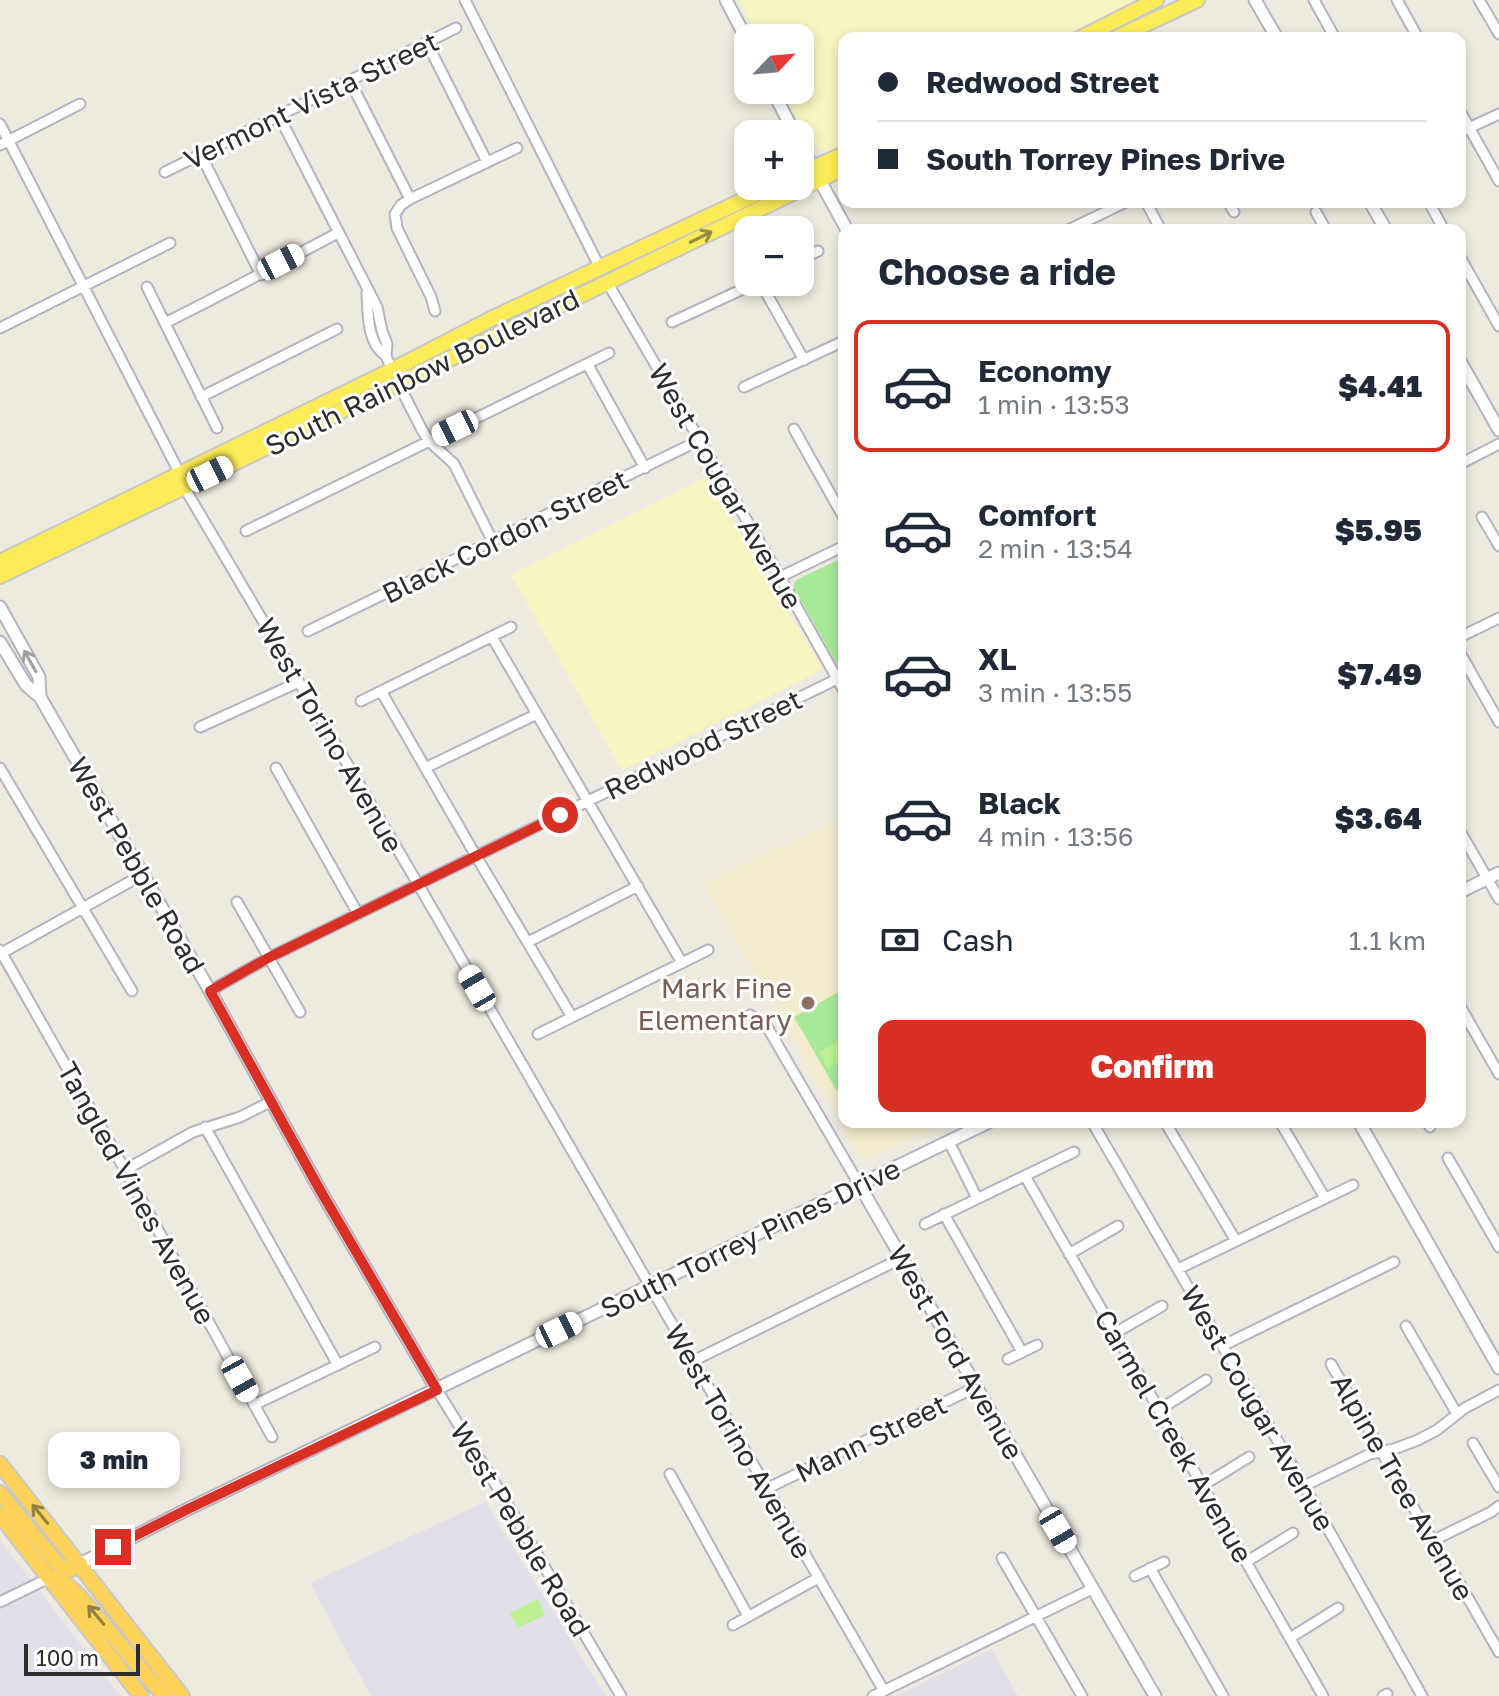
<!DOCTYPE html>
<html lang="en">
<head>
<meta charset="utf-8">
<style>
  body { margin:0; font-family:"Golos Text",sans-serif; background:#f2f2f3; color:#1f2937; height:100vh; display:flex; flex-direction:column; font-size:30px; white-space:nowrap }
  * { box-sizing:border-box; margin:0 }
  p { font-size:26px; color:#747a83 }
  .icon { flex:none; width:44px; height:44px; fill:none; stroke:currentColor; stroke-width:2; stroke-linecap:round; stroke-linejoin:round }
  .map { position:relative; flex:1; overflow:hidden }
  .panel { position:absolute; left:838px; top:224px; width:628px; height:904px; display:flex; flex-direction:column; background:#fff; border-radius:16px; box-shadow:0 4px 12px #0003 }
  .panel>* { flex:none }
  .top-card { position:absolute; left:838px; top:32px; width:628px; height:176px; border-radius:16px; box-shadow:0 4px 12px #0003; display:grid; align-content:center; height:176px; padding:0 40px; background:#fff }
  .needle { width:52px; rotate:64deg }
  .tools { position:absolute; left:734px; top:24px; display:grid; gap:16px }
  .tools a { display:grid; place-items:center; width:80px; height:80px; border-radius:16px; background:#fff; box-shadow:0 4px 12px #0003; font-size:40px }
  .scale { position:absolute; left:24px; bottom:20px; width:116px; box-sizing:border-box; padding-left:8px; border:4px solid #2d2d2d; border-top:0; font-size:22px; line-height:28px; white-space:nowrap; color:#2d2d2d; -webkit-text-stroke:6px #fff; paint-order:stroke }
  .end { position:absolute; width:36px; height:36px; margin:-18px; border:10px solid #d93025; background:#fff; box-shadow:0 0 0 4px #fff }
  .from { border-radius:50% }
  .bubble { position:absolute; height:56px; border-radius:16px; background:#fff; box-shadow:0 4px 12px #0003; font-size:26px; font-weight:800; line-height:56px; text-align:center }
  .car { position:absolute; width:24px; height:48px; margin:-24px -12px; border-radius:10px; box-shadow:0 0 6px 2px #0007; background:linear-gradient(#fff 24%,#345 0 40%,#fff 0 76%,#345 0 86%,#fff 0) }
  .top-card b { display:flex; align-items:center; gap:28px; height:76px; font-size:30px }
  .top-card b+b { border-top:2px solid #e0e1e3 }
  .top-card i { width:20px; height:20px; background:#1f2937 }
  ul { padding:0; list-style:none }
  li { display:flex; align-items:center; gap:24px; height:132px; margin:0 16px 12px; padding:0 24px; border:4px solid transparent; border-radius:16px }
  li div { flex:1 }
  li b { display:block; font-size:30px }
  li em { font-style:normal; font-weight:800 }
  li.current { border-color:#d93025 }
  li>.icon { width:72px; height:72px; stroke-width:1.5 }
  h2 { padding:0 40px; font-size:36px; line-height:96px }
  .pay { display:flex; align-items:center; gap:20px; height:88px; padding:0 40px; font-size:30px }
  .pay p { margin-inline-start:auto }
  .primary-button { display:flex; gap:16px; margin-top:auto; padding:16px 40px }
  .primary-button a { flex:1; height:92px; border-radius:16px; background:#d93025; color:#fff; font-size:32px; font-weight:800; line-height:92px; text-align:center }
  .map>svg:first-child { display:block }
  .industrial { fill:#e3dfe8 }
  .education { fill:#f2ebcd }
  .green { fill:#a8e998 }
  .sand { fill:#f6f5c0 }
  .pitch { fill:#bcf193 }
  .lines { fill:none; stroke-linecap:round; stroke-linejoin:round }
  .minor-casing { stroke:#b3b3c1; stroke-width:13 }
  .tertiary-casing { stroke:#b3b3c1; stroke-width:15 }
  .primary-casing { stroke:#c8c8c8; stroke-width:18 }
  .trunk-casing { stroke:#c8c8c8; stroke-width:18 }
  .minor { stroke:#fff; stroke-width:9 }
  .tertiary { stroke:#fff; stroke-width:11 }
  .primary { stroke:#fbec58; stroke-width:14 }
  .trunk { stroke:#fdd259; stroke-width:14 }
  .oneway { stroke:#948c42 }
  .oneway2 { stroke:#a0a0a0 }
  .oneway3 { stroke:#958043 }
  .route { stroke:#d93025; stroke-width:10 }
  .education-dot { fill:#8d6e63; stroke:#fff; stroke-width:3 }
  .labels { text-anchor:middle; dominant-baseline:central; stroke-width:6; stroke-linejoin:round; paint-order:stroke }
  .street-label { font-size:28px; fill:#2d2d2d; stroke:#fff }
  .education-label { font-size:28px; fill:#785e54; stroke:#fff; text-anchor:end }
</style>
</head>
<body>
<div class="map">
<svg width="1499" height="1696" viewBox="0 0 1499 1696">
  <rect width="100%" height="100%" fill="#efeadf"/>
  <path class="industrial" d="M485 1502 606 1696H371L310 1583Z
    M0 1540 121 1696H0Z
    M991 1649 1018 1696H896Z"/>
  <path class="education" d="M844 816V1122H945L863 1161 703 884Z"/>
  <path class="green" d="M844 557V677L794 588V583L798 579Z
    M844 989V1087L837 1091 794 1017Z"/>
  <path class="sand" d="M739 0H1135L1059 38H844V146L830 153 811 146 783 90H800V38H758Z
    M706 477 823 669 622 770 511 575Z"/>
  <path class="pitch" d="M842 1040 844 1044V1059L828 1068 819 1052Z
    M538 1599 545 1615 518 1628 510 1613Z"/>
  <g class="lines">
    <g class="minor-casing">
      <path id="minor" d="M465 0 600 268
        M1314 0 1335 38
        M1397 0 1418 38
        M1479 0 1499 34
        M427 43 487 162
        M350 81 410 199
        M1460 111 1499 181
        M279 116 377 307 382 331 387 344 386 356 392 370
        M0 124 180 474
        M1460 132 1499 114
        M0 145 80 104
        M201 155 261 275
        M165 172 456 28
        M1146 202 1161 230
        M1228 202 1234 212
        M1429 202 1444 230
        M1316 212 1326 230
        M1068 230 1126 202
        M1460 257 1499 326
        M800 260 818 251
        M607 282 780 577 844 691
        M760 282 804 360
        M147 287 217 428
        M367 293C368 315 367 343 386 356
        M435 311 431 297 397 228 395 214 401 205 410 199 517 148
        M672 322 758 282
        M165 323C224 294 280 263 338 233
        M0 328 170 243
        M588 365 645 468
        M398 383 422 430 429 441 454 464 493 542
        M744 387 844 341
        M201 397 337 329
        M794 429 844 518
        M1460 464 1499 444
        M184 487 418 884 884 1691
        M1482 517 1499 546
        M246 531 609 353
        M780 577 844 546
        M308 631 700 440
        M492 637 682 963
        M1460 637 1499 618
        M1460 653 1499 722
        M381 691 476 856 572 1017
        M361 701 511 627
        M200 727 299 682
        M0 768 132 991
        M276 768 358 914
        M425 768 537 714
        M1460 831 1499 899
        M237 902 300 1012
        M528 942 638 886
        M0 950 125 1170 272 1437
        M0 954 142 875
        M210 991 268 958 837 679
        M1460 1006 1499 1074
        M750 1015 766 1025 860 1186
        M538 1034 708 950
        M1092 1122 1304 1486 1422 1696
        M1165 1122 1236 1241
        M1280 1122 1325 1198
        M1427 1122 1430 1127
        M205 1127 338 1365
        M949 1142 977 1198
        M1448 1158 1499 1247
        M125 1170 193 1132 240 1117 270 1102
        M1025 1176 1323 1696
        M944 1214 1022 1352
        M925 1224 1074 1152
        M1069 1254 1118 1226
        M1178 1269 1353 1185
        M1406 1326 1457 1414
        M1115 1333 1162 1306
        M1222 1346 1394 1262
        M1008 1359 1037 1345
        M693 1361 902 1258
        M1331 1364 1443 1559 1456 1577 1499 1652
        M437 1390 499 1490 621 1696
        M254 1405 375 1347
        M1159 1410 1206 1380
        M1473 1443 1499 1487
        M670 1474 748 1616
        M1202 1486 1249 1457
        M1304 1486 1370 1454 1394 1449 1418 1440 1437 1430 1465 1408 1499 1390
        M766 1489 976 1387
        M1432 1541 1491 1512 1499 1506
        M1002 1558 1082 1696
        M1246 1562 1293 1533
        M1150 1568 1223 1696
        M1135 1576 1164 1562
        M0 1602 49 1578
        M733 1625 818 1578
        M1290 1638 1338 1608
        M873 1696 1092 1589
        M1383 1696 1387 1694"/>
    </g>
    <g class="tertiary-casing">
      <path id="tertiary" d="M726 0 748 42
        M1255 0 1277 38
        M772 90 795 134
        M800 144 847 230
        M1370 202 1386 230
        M1460 361 1499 430
        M0 607 39 677 40 697 26 685 0 642
        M40 697 210 991 320 1190 437 1390
        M1460 892 1499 873
        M1359 1122 1499 1368
        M860 1186 1155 1696
        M80 1564 188 1509 989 1122"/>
    </g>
    <g class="primary-casing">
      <path id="primary" d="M1081 38 1156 0
        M1116 38 1197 0
        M800 174 844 154
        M0 562 392 370 491 319 773 186
        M0 576 844 168"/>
    </g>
    <g class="trunk-casing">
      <path id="trunk" d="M0 1464 182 1696
        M0 1493 59 1566 69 1570 80 1564
        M0 1515 141 1696
        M49 1578C64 1580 71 1588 81 1598L164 1696"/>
    </g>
    <use href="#minor" class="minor"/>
    <use href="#tertiary" class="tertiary"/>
    <use href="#primary" class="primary"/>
    <use href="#trunk" class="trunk"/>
  </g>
  <defs><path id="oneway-shaft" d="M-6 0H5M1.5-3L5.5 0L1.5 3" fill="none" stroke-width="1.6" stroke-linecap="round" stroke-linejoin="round" transform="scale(2)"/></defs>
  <use class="oneway" href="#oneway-shaft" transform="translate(701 237) rotate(-26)"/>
  <use class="oneway2" href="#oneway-shaft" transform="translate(30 661) rotate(-119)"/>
  <g class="oneway3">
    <use href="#oneway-shaft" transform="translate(40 1514) rotate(-129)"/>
    <use href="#oneway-shaft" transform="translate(96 1615) rotate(-130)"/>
  </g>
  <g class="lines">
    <path class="route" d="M113 1547 188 1509 437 1390 320 1190 210 991 268 958 560 815"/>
  </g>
  <circle class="education-dot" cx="808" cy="1003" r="8"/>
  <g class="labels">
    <g class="street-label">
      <text transform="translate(311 100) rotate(-26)">Vermont Vista Street</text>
      <text transform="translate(422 372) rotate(-26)">South Rainbow Boulevard</text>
      <text transform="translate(726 486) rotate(60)">West Cougar Avenue</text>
      <text transform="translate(505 536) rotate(-26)">Black Cordon Street</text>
      <text transform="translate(330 735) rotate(60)">West Torino Avenue</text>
      <text transform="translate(703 744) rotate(-26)">Redwood Street</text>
      <text transform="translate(137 865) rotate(60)">West Pebble Road</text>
      <text transform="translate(137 1193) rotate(61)">Tangled Vines Avenue</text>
      <text transform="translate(750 1238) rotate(-26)">South Torrey Pines Drive</text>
      <text transform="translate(956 1352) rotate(60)">West Ford Avenue</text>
      <text transform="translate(1258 1408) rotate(60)">West Cougar Avenue</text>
      <text transform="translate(1174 1436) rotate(60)">Carmel Creek Avenue</text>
      <text transform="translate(871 1438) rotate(-26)">Mann Street</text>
      <text transform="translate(739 1441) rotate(60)">West Torino Avenue</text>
      <text transform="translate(1403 1487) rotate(60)">Alpine Tree Avenue</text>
      <text transform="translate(521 1529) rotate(59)">West Pebble Road</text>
    </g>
    <g class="education-label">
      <text x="792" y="987">Mark Fine<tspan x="792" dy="32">Elementary</tspan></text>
    </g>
  </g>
</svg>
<div class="tools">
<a><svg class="needle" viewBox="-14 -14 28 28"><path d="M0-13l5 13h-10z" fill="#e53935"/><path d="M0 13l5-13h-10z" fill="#747a83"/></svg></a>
<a>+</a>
<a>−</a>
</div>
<div class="scale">100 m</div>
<i class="end from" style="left:560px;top:815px"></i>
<i class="end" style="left:113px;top:1547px"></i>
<div class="bubble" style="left:48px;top:1432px;width:132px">3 min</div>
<i class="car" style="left:281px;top:262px;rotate:63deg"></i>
<i class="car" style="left:455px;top:428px;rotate:244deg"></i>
<i class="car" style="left:210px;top:474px;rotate:64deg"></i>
<i class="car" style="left:477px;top:988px;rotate:330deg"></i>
<i class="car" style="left:559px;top:1330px;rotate:64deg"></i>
<i class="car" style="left:240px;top:1379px;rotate:151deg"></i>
<i class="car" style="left:1058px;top:1530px;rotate:150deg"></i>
<div class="top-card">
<b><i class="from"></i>Redwood Street</b>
<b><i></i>South Torrey Pines Drive</b>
</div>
<section class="panel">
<h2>Choose a ride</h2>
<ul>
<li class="current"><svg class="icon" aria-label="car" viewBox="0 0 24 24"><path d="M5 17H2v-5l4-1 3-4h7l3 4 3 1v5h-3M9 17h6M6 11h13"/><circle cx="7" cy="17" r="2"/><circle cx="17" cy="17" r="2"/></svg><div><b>Economy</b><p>1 min · 13:53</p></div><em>$4.41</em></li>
<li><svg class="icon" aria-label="car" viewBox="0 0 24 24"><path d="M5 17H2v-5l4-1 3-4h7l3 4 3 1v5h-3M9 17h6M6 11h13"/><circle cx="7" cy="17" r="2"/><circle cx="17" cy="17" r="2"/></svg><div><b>Comfort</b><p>2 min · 13:54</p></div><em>$5.95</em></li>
<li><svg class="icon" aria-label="car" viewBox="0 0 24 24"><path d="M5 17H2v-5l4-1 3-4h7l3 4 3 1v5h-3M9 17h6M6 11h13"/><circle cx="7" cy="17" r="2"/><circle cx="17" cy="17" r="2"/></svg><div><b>XL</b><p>3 min · 13:55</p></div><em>$7.49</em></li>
<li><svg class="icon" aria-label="car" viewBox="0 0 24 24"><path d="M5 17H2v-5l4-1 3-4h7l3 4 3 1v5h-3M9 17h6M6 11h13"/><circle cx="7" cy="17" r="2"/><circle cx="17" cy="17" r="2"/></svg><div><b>Black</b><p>4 min · 13:56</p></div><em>$3.64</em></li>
</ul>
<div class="pay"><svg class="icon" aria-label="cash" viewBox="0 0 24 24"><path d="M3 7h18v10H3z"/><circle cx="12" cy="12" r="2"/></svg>Cash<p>1.1 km</p></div>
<div class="primary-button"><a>Confirm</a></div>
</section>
</div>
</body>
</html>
